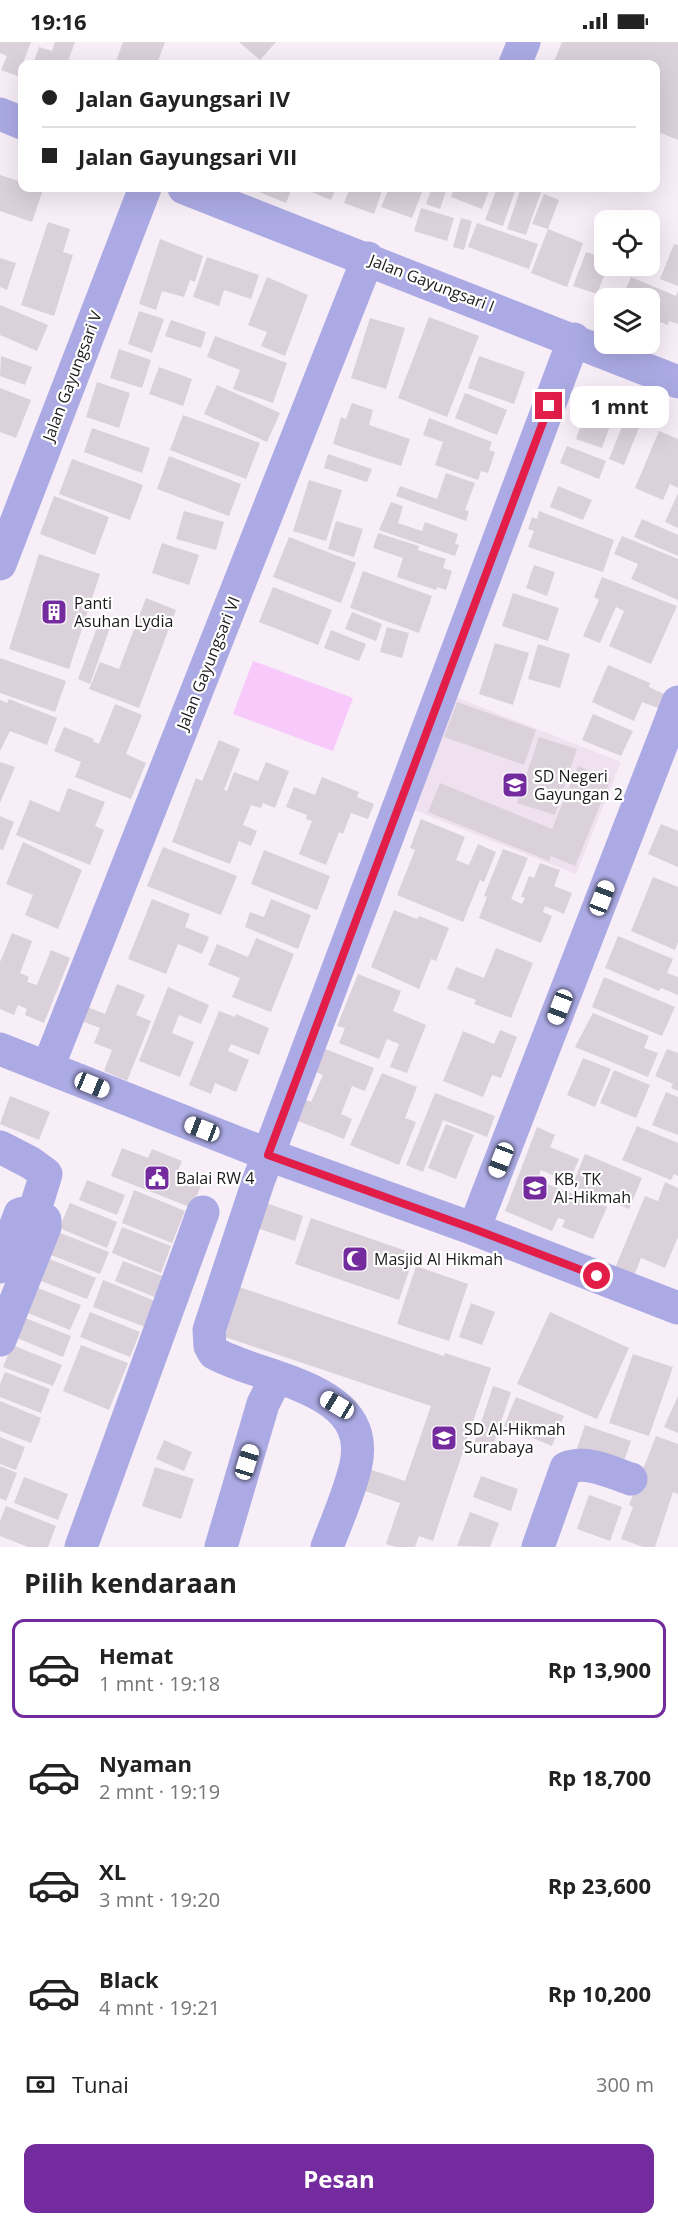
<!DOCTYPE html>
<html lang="id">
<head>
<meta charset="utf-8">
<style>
  body { margin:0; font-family:"Open Sans",sans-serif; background:#f6f6f6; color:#222; height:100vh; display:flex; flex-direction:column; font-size:22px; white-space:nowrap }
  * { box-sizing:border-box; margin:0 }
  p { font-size:20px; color:#767676 }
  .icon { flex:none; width:33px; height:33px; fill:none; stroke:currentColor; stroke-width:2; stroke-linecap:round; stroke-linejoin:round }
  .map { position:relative; height:1505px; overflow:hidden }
  .sheet { display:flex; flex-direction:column; background:#fff; flex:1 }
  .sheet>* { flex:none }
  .hud { position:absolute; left:18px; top:18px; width:642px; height:132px; border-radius:12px; box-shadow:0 6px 24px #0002; display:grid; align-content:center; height:132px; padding:0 24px; background:#fff }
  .fabs { position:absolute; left:594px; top:168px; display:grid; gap:12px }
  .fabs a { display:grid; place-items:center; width:66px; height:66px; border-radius:12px; background:#fff; box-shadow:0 6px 24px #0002; font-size:30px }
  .end { position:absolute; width:27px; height:27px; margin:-14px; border:8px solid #e11d48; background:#fff; box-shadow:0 0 0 3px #fff }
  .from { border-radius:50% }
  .bubble { position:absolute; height:42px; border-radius:12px; background:#fff; box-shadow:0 6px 24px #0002; font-size:20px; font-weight:700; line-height:42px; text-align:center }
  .car { position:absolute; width:18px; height:36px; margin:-18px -9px; border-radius:8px; box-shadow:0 0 4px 2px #0007; background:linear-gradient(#fff 24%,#345 0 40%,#fff 0 76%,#345 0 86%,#fff 0) }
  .hud b { display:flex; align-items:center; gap:21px; height:57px; font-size:22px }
  .hud b+b { border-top:2px solid #e0e0e0 }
  .hud i { width:15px; height:15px; background:#222 }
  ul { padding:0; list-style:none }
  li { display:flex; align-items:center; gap:18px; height:99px; margin:0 12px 9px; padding:0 12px; border:3px solid transparent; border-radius:12px }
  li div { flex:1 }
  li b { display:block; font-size:22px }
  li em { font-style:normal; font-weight:700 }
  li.active { border-color:#732b9e }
  li>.icon { width:54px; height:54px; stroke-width:1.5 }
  h2 { padding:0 24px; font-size:27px; line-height:72px }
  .pay { display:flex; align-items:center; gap:15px; height:66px; padding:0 24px; font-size:22px }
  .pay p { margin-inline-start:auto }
  .primary-button { display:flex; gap:12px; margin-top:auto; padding:12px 24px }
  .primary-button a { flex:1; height:69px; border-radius:12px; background:#732b9e; color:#fff; font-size:24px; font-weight:700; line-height:69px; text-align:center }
  .status { display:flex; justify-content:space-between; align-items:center; height:42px; padding:0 30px; background:#fff; direction:ltr }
  .status svg { height:16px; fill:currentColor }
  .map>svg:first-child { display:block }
  .built { fill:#f0e1f1 }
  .green { fill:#f8c9fb }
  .building { fill:#dad1da }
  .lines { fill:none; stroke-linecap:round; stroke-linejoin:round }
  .minor { stroke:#abaae4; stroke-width:33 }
  .route { stroke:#e11d48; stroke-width:8 }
  .labels { text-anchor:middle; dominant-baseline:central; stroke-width:4.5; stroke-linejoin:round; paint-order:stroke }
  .street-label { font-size:16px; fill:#1c191c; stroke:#fff }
  .poi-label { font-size:16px; fill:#1c191c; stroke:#fff; text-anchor:start }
</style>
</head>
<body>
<div class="status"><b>19:16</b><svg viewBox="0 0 49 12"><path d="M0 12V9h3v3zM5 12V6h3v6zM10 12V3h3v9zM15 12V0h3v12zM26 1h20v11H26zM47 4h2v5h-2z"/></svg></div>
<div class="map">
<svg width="678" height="1505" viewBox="0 0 678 1505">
  <rect width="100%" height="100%" fill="#f7eef8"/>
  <path class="built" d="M453 654 621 720 576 832 409 766Z"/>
  <path class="green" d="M253 619 353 656 333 709 233 672Z"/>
  <path class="building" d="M0 0H31L18 34 1 28 7 14 0 11Z
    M55 0H75L67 22H33L39 5 52 9Z
    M123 0H165L157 22H115Z
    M239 0H276L260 18Z
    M562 0H678V98L656 89V22H553Z
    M0 133 22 140V146L43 148 32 180 0 169Z
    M255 146H292L286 161 254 148Z
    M302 146H336L331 158Z
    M350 146H383L374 172 344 161Z
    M389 146H411L422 150 412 176 381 165Z
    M432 146H447L440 167 426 162Z
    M454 146H490L482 167 451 155Z
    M497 146H516L503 184 485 178Z
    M521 146 541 150 526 193 507 187Z
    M544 152 559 158 548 187 583 201 567 245 531 231 548 187 532 182Z
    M421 166 454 176 447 199 414 189Z
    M461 176 472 179 464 208 453 205Z
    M48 180 70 187 63 210 73 213 54 274 21 263Z
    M477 181 538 202 529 227 468 205Z
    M160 197 203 214 195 240 190 238 184 255 162 249 156 268 139 262Z
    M674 202 678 203V244L660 237Z
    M586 210 604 216V224H608L597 252 573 244Z
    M207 215 259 233 251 257 224 248 219 264 193 255Z
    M0 216 16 221 7 248 0 245Z
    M267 235 308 253 285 314 261 304 267 290 248 283Z
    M631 235 676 254 678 249V282L669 279 668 283 650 276V256H622Z
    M0 263 48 283 37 309 0 293Z
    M139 269 164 277 152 311 128 302Z
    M429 275 479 294 447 375 398 356Z
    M370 276 405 286 386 347 351 336Z
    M171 278 206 290 201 306 165 294Z
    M215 294 287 321 273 361 233 347 240 328 207 315Z
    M119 307 151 318 142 346 110 336Z
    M1 314 32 325 25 343 0 334Z
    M479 314 525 330 514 362 468 346Z
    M159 325 192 337 183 364 149 352Z
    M97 340 130 351 119 386 86 375Z
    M217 343 280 371 267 400 204 372Z
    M0 346 31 358 16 396 0 390Z
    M465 351 507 368 497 393 455 376Z
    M589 360 615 370 602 406 576 397Z
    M352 361 373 368 369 383 410 397 401 424 333 402 341 375 346 377Z
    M627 372 642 378 624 423 609 417Z
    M183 373 260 401 246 437 170 408Z
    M429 376 492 400 489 408 495 410 488 431 481 429 478 438 435 423 443 400 423 393Z
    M92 386 150 406 142 431 84 410Z
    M659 389 678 397V446L670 442 663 458 635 446Z
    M567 404 606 419 599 437 560 421Z
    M328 412 372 427 367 440 324 426Z
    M169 414 241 442 229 474 157 447Z
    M72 417 143 443 130 478 59 452Z
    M446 431 475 441 465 468 469 469 466 479 396 454 400 444 437 457Z
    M309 438 342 448 326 499 293 489Z
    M558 444 592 458 583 478 550 465Z
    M678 451V486L665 480Z
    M54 454 109 475 95 513 40 492Z
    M391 460 403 464 398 481 422 489 425 480 458 492 455 502 459 503 455 514 379 488Z
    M184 469 224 480 216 508 176 497Z
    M539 469 614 498 603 530 528 505 534 489 528 487 532 475 537 477Z
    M642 477 678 493V514L634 495Z
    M336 479 363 487 354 515 328 507Z
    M378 491 419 504 418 508 446 517 443 526 452 529 446 548 437 545 436 548 397 535 403 516 373 506Z
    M622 494 678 517V558L631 537 638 522 614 512Z
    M289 495 356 521 341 561 273 535Z
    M162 501 199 513 189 543 152 531Z
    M39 512 100 532 69 627 9 607Z
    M534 523 555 530 547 554 526 546Z
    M363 529 432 554 419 591 350 566Z
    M602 535 677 564 651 622 609 604 624 569 616 565 600 601 583 594 599 558 594 555Z
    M273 545 332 568 318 603 259 580Z
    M513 551 559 566 548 599 502 584Z
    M146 556 176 568 139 666 89 647 100 620 119 627Z
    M352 570 382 582 376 599 345 587Z
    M102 572 113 577 90 642 78 637Z
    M387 585 409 591 402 616 380 610Z
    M331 588 366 602 359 619 324 606Z
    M495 601 529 611 513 663 479 652Z
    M538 602 570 612 560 646 528 637Z
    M0 616 66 639 55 670 0 651Z
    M608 623 650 641 649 645 664 652 658 666 642 660 634 679 592 660Z
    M9 657 57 676 47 703 10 689 0 709V658L7 661Z
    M457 660 536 688 524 723 444 695Z
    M115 662 142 673 126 712 146 721 131 757 75 735 81 720 54 709 64 685 94 697 93 699 99 702Z
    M593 672 633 689 621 714 582 698Z
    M539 695 577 707 555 773 517 761Z
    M219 698 240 707 224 748 227 749 234 730 258 739 266 720 289 729 275 766 263 761 261 766 251 763 243 783 257 789 251 804 239 799 230 822 172 800 196 736 202 739Z
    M0 720 15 725 0 761Z
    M578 724 611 737 575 824 551 814 549 819 428 770 440 741 552 787Z
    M322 735 359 750 357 755 374 762 368 777 351 771 343 792 339 790 326 823 299 812 312 779 306 777 307 773 286 765 294 745 315 753Z
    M68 746 105 760 95 784 104 788 90 823 16 793 30 758 59 770Z
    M0 774 14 780 3 808 0 807Z
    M421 777 465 795 456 818 469 823 478 802 496 810 484 840 480 838 463 880 397 853 415 808 410 806Z
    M661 782 678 789V825L648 812Z
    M23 800 82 828 58 887 25 873 33 853 6 842Z
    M163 805 237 834 221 873 147 844Z
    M503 807 528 816 511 857 522 862 525 856 521 855 529 834 534 836 540 821 560 828 554 844 572 851 564 872 545 864 543 870 552 874 541 901 479 876 487 855 484 854Z
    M264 808 330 834 317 868 251 842Z
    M653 835 678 845V900L675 908 631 889Z
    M152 857 190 872 185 885 209 895 202 912 178 902 166 932 128 917Z
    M271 857 311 873 298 907 245 885 250 870 264 875Z
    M394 868 417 877 419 874 449 886 436 919 431 917 419 947 371 925Z
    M12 891 32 899 20 931 29 935 27 940 37 943 51 908 70 916 44 981 25 973 27 967 18 963 14 973 0 967V920Z
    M618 894 673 917 667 931 678 935V953L661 946 659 949 605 926Z
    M256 896 294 912 271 970 232 955 240 936 208 923 217 902 248 915Z
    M496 906 533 921 511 976 474 962 476 958 447 947 456 925 484 936Z
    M358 932 401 949 393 969 426 983 407 1031 390 1025 399 1002 387 997 379 1017 339 1001 345 986 337 984Z
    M604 935 675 965 662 994 592 965Z
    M117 942 145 953 136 973 151 979 127 1039 104 1029 112 1008 94 1001 100 986 79 978 85 964 105 972Z
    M168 945 209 963 201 982 179 973 172 991 194 1000 180 1035 139 1019Z
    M219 969 235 975 236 972 269 986 259 1013 231 1002 228 1009 249 1018 236 1050 215 1041 211 1052 189 1043Z
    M593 971 649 994 644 1006 658 1011 648 1035 575 1005Z
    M500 988 517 995 501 1036 492 1033 483 1055 443 1039 463 989 494 1002Z
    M320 1005 374 1026 365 1049 352 1044 341 1072 352 1077 344 1097 298 1079 306 1058 311 1060 323 1033 311 1028Z
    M667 1007 678 1011V1049L671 1046 673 1042 655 1034Z
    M583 1016 611 1027 595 1065 567 1053Z
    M614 1028 650 1043 636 1076 600 1061Z
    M382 1031 417 1045 405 1076 416 1080 399 1123 350 1103Z
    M666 1050 678 1055V1093L652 1083Z
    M435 1051 495 1074 487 1095 443 1078 423 1130 406 1123Z
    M10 1054 50 1070 39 1098 0 1082Z
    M446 1082 474 1093 456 1137 428 1126Z
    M637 1084 678 1101V1134L674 1132 671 1138 622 1118Z
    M537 1085 555 1093 550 1105 579 1117 569 1140 541 1128 537 1138 607 1165 593 1197 562 1185 565 1178 558 1176 552 1189 505 1169Z
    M122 1106 148 1116 152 1107 182 1119 178 1128 203 1138 192 1166 111 1134Z
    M585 1112 642 1136 629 1167 572 1144Z
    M87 1138 125 1153 117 1173 79 1158Z
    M665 1140 678 1146V1195L665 1226 641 1216 634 1234 615 1226 645 1154 658 1159Z
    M134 1148 185 1169 172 1201 122 1181Z
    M70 1161 117 1180 107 1206 59 1186Z
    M266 1161 303 1174 295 1199 257 1186Z
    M311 1176 415 1212 399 1258 295 1222Z
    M122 1185 171 1204 161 1231 112 1211Z
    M60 1191 109 1210 100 1232 51 1213Z
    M50 1217 96 1236 87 1257 41 1239Z
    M123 1219 165 1235 157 1256 115 1239Z
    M416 1224 468 1242 449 1299 397 1282Z
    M103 1238 155 1259 145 1285 93 1265Z
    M227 1241 444 1314 445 1311 491 1326 433 1499 419 1494 415 1505H396L386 1502 400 1461 362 1448 369 1427 405 1439 431 1364 210 1290Z
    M38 1246 81 1263 70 1288 28 1271Z
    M471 1261 495 1270 482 1303 459 1295Z
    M90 1270 140 1290 130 1315 80 1295Z
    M550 1270 629 1306 597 1377 517 1342Z
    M20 1274 71 1294 63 1315 12 1294Z
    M12 1303 62 1323 53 1344 3 1325Z
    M81 1303 128 1321 109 1368 63 1349Z
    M633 1312 673 1325 649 1394 609 1381Z
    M5 1330 50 1347 41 1371 0 1355V1342Z
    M493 1344 511 1350 492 1407 474 1402Z
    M678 1354V1391L664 1385Z
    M516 1355 564 1374 552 1404 504 1384Z
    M0 1359 41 1376 31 1401 0 1389Z
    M585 1383 631 1399 621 1427 575 1412Z
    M656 1394 678 1402V1452L673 1450 655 1505H643L621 1497 633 1465 629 1463Z
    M0 1395 25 1405 16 1428 0 1422Z
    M164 1398 192 1410 184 1429 156 1417Z
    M0 1424 17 1431 6 1459 0 1456Z
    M155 1425 194 1437 181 1477 142 1464Z
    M481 1434 518 1447 511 1469 473 1455Z
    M24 1435 68 1452 58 1478 14 1461Z
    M589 1453 622 1465 610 1499 577 1487Z
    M6 1464 56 1484 48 1505H28L0 1494V1479Z
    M470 1470 499 1481 490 1505 457 1504Z"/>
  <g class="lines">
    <path class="minor" d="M515 22 524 0
      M0 72 22 81
      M184 146 678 340
      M0 522 145 146
      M0 1007 269 1113 474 1187 678 1266
      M48 1025 368 216
      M0 1105 31 1121 46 1132 33 1174
      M474 1187 678 660
      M0 1225 20 1172 24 1171 45 1178V1185L0 1298
      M81 1505 203 1170
      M221 1505 263 1362 276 1336
      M327 1505C337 1478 350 1450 356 1422 372 1344 262 1338 214 1311L210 1304 209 1288 258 1140 574 297
      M538 1505 566 1426C587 1418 610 1430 631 1437"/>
  </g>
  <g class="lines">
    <path class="route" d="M549 364 268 1113 474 1187 597 1234"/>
  </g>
  <defs>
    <g id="building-square" transform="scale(1.35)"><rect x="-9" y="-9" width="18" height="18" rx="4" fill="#732b9e" stroke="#fff"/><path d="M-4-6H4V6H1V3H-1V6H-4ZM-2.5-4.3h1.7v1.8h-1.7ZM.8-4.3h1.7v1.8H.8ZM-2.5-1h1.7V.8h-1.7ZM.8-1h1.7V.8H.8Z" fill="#fff"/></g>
    <g id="school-square" transform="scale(1.35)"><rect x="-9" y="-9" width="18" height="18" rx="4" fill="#732b9e" stroke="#fff"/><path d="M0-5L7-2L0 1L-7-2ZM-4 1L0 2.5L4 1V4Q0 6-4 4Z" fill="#fff"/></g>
    <g id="civic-square" transform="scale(1.35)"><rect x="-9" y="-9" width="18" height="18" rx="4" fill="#732b9e" stroke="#fff"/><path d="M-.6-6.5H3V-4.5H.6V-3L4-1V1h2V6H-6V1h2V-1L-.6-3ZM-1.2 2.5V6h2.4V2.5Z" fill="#fff"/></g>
    <g id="mosque-square" transform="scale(1.35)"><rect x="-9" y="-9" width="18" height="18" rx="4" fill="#732b9e" stroke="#fff"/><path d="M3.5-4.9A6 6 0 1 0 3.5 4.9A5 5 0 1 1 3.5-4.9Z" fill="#fff"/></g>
  </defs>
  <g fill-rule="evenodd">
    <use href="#building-square" x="54" y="570"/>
    <use href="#school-square" x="515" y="743"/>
    <use href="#civic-square" x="157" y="1136"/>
    <use href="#school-square" x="535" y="1146"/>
    <use href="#mosque-square" x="355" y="1217"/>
    <use href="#school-square" x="444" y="1396"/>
  </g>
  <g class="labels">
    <g class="street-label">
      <text transform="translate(432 241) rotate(21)">Jalan Gayungsari I</text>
      <text transform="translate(72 334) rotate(-69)">Jalan Gayungsari V</text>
      <text transform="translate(208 621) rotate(-68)">Jalan Gayungsari VI</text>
    </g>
    <g class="poi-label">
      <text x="74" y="561">Panti<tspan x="74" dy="18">Asuhan Lydia</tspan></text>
      <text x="534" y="734">SD Negeri<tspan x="534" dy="18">Gayungan 2</tspan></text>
      <text x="176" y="1136">Balai RW 4</text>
      <text x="554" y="1137">KB, TK<tspan x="554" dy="18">Al-Hikmah</tspan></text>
      <text x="374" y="1217">Masjid Al Hikmah</text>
      <text x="464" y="1387">SD Al-Hikmah<tspan x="464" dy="18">Surabaya</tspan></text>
    </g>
  </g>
</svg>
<div class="fabs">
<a><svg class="icon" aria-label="locate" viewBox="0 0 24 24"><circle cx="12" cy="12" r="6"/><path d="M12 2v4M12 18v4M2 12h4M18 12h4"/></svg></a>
<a><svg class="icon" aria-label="layers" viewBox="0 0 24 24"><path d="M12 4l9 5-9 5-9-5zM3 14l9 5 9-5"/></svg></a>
</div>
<i class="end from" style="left:597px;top:1234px"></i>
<i class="end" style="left:549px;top:364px"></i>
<div class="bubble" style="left:570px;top:344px;width:99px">1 mnt</div>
<i class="car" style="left:602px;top:856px;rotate:21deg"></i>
<i class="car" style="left:560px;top:965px;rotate:201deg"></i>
<i class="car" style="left:92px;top:1043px;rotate:112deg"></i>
<i class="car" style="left:202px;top:1087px;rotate:291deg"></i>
<i class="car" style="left:501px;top:1118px;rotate:201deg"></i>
<i class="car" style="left:337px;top:1363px;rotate:301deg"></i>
<i class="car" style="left:247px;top:1420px;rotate:17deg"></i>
<div class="hud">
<b><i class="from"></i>Jalan Gayungsari IV</b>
<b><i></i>Jalan Gayungsari VII</b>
</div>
</div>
<section class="sheet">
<h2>Pilih kendaraan</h2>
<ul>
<li class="active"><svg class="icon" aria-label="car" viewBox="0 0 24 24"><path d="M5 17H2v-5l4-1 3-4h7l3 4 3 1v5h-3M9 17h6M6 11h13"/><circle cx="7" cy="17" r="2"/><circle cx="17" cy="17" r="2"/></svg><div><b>Hemat</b><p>1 mnt · 19:18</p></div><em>Rp 13,900</em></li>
<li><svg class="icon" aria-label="car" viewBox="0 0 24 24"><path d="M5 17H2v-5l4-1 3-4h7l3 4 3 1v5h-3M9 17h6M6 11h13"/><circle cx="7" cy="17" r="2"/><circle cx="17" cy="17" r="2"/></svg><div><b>Nyaman</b><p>2 mnt · 19:19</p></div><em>Rp 18,700</em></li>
<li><svg class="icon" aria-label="car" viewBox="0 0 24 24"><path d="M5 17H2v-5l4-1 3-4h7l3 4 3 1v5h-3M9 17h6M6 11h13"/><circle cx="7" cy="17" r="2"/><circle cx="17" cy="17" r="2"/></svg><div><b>XL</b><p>3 mnt · 19:20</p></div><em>Rp 23,600</em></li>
<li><svg class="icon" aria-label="car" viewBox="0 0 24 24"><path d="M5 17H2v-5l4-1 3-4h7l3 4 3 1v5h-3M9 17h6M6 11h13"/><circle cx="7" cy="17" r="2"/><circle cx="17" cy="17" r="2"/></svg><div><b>Black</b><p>4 mnt · 19:21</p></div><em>Rp 10,200</em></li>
</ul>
<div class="pay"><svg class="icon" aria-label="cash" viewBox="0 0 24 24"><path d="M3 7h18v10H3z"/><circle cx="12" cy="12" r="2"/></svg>Tunai<p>300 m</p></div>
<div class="primary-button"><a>Pesan</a></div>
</section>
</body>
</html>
